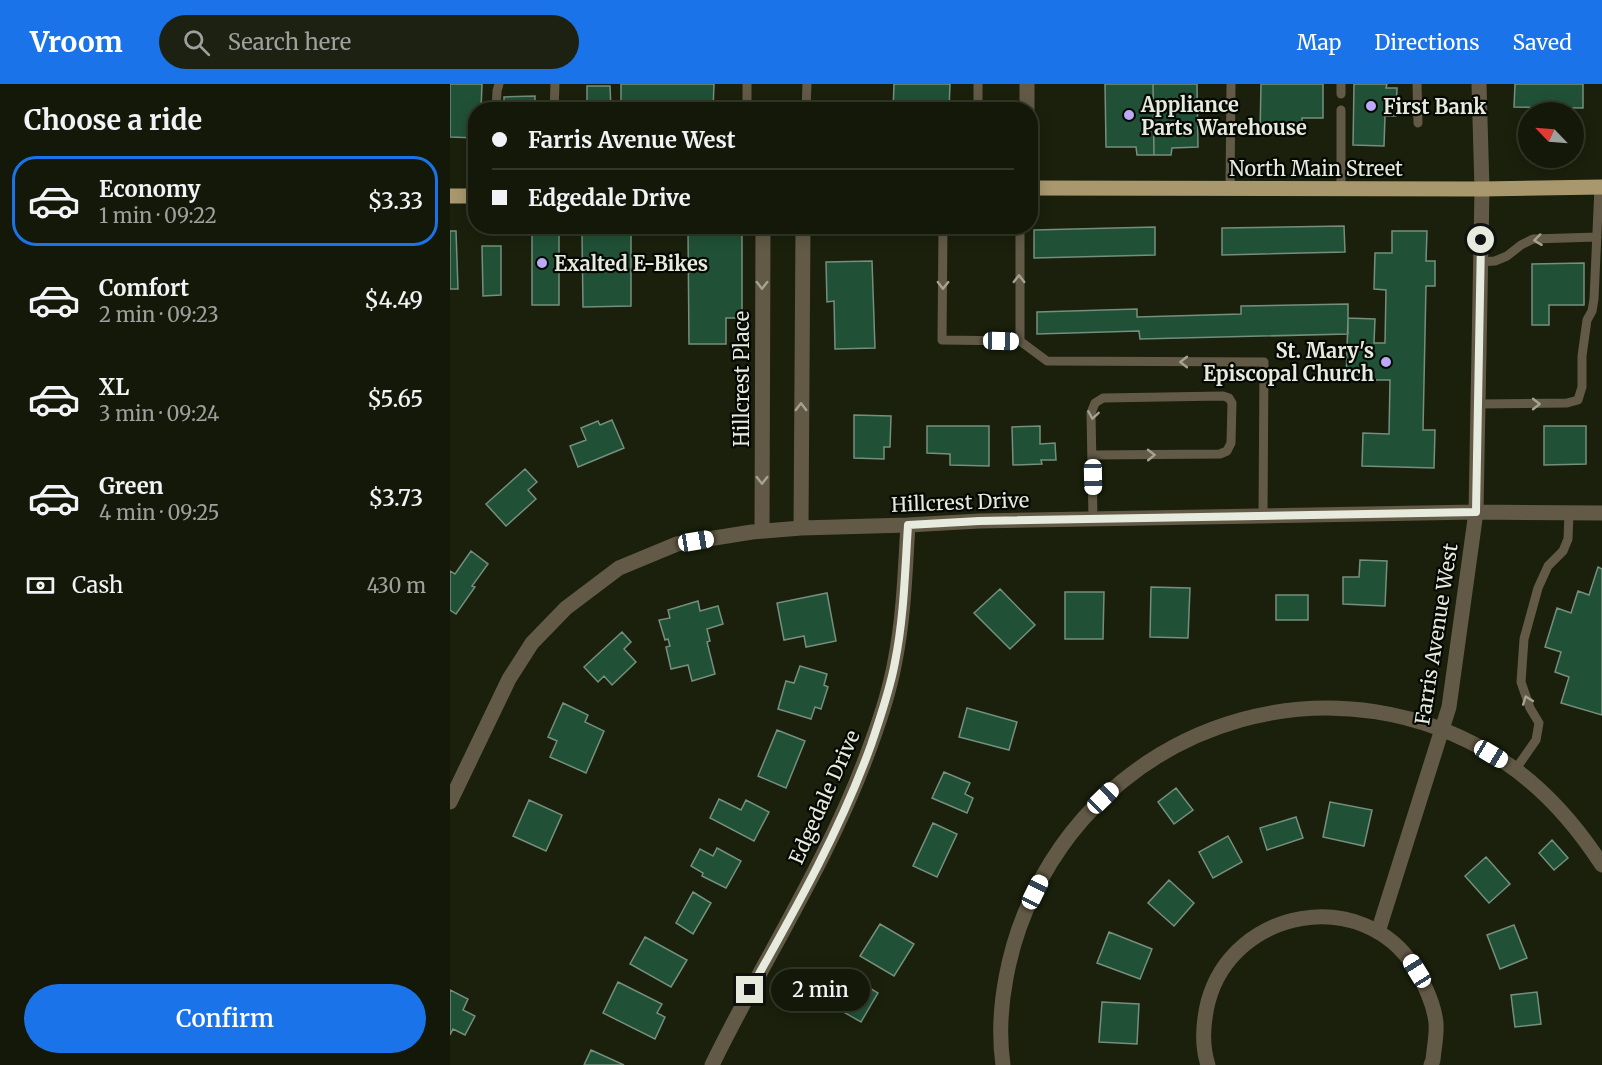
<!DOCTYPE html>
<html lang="en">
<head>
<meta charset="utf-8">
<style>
  body { margin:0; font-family:Merriweather,serif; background:#1d2112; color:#f1f3f6; height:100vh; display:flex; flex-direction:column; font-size:22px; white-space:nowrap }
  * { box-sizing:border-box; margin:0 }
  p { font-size:20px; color:#9da09c }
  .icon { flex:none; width:33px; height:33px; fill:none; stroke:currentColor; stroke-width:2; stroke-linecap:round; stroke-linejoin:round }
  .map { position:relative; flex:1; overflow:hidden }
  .sheet { display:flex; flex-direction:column; background:#141808; width:450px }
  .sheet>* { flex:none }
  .hud { position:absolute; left:18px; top:18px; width:570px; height:132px; border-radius:24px; box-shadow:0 3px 15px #0003,0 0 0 2px #333729; display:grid; align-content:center; height:132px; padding:0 24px; background:#141808 }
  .needle { width:39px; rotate:295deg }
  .controls { position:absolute; left:1068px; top:18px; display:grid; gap:12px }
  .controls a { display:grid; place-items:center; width:66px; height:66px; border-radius:50%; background:#141808; box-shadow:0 3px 15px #0003,0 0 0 2px #333729; font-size:30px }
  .end { position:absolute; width:27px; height:27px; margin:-14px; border:8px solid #e6ebdd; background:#111; box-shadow:0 0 0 3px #111 }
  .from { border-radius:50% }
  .bubble { position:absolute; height:42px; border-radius:21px; background:#141808; box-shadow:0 3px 15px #0003,0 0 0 2px #333729; font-size:20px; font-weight:600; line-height:42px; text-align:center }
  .car { position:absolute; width:18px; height:36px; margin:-18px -9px; border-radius:8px; box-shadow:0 0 4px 2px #0007; background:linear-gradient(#fff 24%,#345 0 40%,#fff 0 76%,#345 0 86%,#fff 0) }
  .hud b { display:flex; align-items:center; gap:21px; height:57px; font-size:22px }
  .hud b+b { border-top:2px solid #333729 }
  .hud i { width:15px; height:15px; background:#f1f3f6 }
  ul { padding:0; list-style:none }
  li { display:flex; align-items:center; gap:18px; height:90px; margin:0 12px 9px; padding:0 12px; border:3px solid transparent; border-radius:24px }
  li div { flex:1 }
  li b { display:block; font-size:22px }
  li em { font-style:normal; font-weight:600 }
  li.selected { border-color:#1a73e8 }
  li>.icon { width:54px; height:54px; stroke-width:1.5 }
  h2 { padding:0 24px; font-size:27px; line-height:72px }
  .pay { display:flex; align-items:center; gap:15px; height:66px; padding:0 24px; font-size:22px }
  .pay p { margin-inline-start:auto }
  .action { display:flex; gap:12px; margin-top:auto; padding:12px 24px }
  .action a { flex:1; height:69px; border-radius:36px; background:#1a73e8; color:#fff; font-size:24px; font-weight:600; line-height:69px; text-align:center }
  header { display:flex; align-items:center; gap:36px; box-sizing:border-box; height:84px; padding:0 30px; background:#1a73e8; color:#fff }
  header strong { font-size:28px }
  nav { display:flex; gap:33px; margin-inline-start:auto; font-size:21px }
  .search { width:420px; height:54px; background:#1d2112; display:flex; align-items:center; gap:15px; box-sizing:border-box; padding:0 21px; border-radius:33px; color:#9da09c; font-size:22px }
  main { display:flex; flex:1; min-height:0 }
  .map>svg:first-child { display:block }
  .building { fill:#205136; stroke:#758e7e; stroke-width:1.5 }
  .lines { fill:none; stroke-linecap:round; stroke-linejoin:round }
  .service { stroke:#625a47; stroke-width:9 }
  .minor { stroke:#625a47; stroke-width:15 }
  .primary { stroke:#a9986e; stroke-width:15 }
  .oneway { stroke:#a4a292 }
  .route { stroke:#e6ebdd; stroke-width:8 }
  .poi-dot { fill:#baaaf7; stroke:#060903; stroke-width:2 }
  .labels { text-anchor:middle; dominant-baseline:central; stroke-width:4.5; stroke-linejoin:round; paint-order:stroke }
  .poi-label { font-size:20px; font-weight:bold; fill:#e6ebdd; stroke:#060903; text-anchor:start }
  .street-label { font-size:20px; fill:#e6ebdd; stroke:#060903 }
</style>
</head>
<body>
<header>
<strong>Vroom</strong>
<div class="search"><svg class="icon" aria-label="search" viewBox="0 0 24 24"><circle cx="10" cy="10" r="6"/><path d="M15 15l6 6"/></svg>Search here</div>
<nav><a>Map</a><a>Directions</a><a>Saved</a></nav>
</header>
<main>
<section class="sheet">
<h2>Choose a ride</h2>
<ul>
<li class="selected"><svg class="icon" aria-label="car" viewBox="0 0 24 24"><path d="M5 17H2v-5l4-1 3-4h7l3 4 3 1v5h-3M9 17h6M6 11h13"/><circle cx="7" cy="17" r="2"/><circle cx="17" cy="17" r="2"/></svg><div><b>Economy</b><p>1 min · 09:22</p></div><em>$3.33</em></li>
<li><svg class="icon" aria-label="car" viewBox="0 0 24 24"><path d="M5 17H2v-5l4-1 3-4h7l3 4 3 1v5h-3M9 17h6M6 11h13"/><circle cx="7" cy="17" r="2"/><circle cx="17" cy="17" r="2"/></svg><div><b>Comfort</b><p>2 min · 09:23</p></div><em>$4.49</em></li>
<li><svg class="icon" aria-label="car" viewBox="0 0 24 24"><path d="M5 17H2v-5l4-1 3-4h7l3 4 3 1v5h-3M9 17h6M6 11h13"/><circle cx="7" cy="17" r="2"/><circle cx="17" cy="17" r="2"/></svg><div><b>XL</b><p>3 min · 09:24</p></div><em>$5.65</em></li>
<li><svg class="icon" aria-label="car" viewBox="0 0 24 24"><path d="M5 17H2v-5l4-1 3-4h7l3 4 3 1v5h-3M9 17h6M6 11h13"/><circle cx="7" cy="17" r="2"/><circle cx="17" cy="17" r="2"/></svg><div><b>Green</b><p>4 min · 09:25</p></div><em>$3.73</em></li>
</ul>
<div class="pay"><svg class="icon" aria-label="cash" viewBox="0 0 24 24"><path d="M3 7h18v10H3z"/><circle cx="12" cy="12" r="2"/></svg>Cash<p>430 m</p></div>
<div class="action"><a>Confirm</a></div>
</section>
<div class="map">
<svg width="1152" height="981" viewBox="0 0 1152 981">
  <rect width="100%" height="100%" fill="#1a200b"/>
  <path class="building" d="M0 0H32L31 26H26V54L0 53Z
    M171 0H264L263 26H171Z
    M444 0H500L499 26H443Z
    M655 0H703L704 71H687L686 63H656Z
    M703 0H747L748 63 722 64 721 71H704Z
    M811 0H873V34H852V50H810Z
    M904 0H937L936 4H947L946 32H935L934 62 903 61Z
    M1065 0H1133V24L1064 23Z
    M137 2H160L161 26H137Z
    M85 12V26H54V13Z
    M894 142 895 168 772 171V144Z
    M705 143V171L584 174V146Z
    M292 146V234H276V260H239L238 147Z
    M0 147H6L8 205H0Z
    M942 147H977L976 177H985V202H976L973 346H985L984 384 912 382 913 349 939 350 940 296H896L898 234 925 235 924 259H935L936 206 924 205 925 169H942Z
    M181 149V222L133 223 132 150Z
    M82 150H109V221H82Z
    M32 162H51V211L33 212Z
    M422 177 425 264 385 265 384 217 377 218 376 178Z
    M1134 179V221H1099V241H1082V180Z
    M898 220V250L690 255 689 247 587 250V228L687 225V233L791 230V222Z
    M404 331 441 332 440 363H434V375L404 374Z
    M162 336 174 364 128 383 120 362 136 356 131 344 148 337 150 341Z
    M477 342H539V382L500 381V370L477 369Z
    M590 342V360L605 359 606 376H591L592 380 563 381 562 343Z
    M1094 342H1136V380L1094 381Z
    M75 385 87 398 78 406 86 415 56 442 36 420Z
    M21 467 38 480 22 502 25 503 6 530 0 526V487L5 490Z
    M910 476 937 477 935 522 893 520V493H909Z
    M1148 483 1152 485V631L1111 619 1119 593 1105 588 1111 568 1095 563 1107 524 1121 529 1128 507 1139 511Z
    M701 503 740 504 738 554 700 553Z
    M550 505 585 541 560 565 524 529Z
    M615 508H654L653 555H615Z
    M377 509 386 557 356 563 354 552 334 556 327 519Z
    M826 511H858V536H826Z
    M248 517 250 527 268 522 273 540 257 545 260 557 257 558 265 590 242 597 238 581 221 585 216 563 220 562 218 555 215 556 209 536 220 534 218 526Z
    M172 548 181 558 174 565 186 578 162 601 154 592 148 598 134 583Z
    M350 582 377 590 374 601 378 603 371 625 365 623 361 635 328 625 336 597 344 599Z
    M113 619 138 631 135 638 154 647 136 689 100 673 107 657 98 653Z
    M517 624 567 638 559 666 509 653Z
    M327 646 355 657 336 704 308 692Z
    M494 688 520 699 515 710 523 714 517 729 482 714Z
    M726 704 743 726 724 740 708 718Z
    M269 715 291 726 296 716 319 728 304 757 260 734Z
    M79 716 112 731 96 767 63 752Z
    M880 718 922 726 914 762 873 753Z
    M846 733 853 754 817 766 810 744Z
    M483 739 507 750 487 793 463 782Z
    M778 752 792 778 763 794 749 768Z
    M1102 756 1118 774 1104 786 1089 769Z
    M267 764 291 777 276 804 252 792 253 789 241 782 250 765 263 772Z
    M1036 773 1060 800 1039 819 1015 792Z
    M719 796 744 819 724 842 698 819Z
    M243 808 261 819 243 850 226 839Z
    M430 840 464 860 444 892 410 872Z
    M1064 841 1077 874 1050 885 1037 851Z
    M659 848 702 865 690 895 647 879Z
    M195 853 237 876 221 903 180 880Z
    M393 888 428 909 411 938 376 918Z
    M168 898 212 920 207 929 215 933 205 955 153 929Z
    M0 906 18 915 13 926 25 932 15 951 3 945 0 951Z
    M1087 908 1091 940 1065 943 1061 911Z
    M652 918 689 920 687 960 649 958Z
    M141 966 174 981H134Z"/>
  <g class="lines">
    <path class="service" d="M967 0 968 39
      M891 10V0
      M46 26 47 7 49 0
      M104 26 105 0
      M297 26V0
      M356 26 357 0
      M528 26V0
      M780 105 781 0
      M891 105V26
      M493 142 492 256 570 257V142
      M1030 178 1045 177 1057 172 1071 161 1083 155 1147 153
      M570 257 597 277 814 278 813 432
      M1028 320 1117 319 1128 316 1132 303V272L1137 236 1142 227 1144 215 1149 103
      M642 371 770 370 777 367 781 359 782 319 779 314 773 312 653 314 645 319 641 329 643 435
      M1065 686 1086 656 1089 639 1080 624 1071 598 1074 555 1088 504 1098 482 1113 467 1118 455 1119 429"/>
    <path class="minor" d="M577 0V26
      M351 444 353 142
      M312 447 313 142
      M0 718 59 595 82 559 116 524 169 484 227 460 302 448 351 444 458 441 529 437 1026 428 1152 429
      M928 848 999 623 1026 428 1032 105 1029 0
      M262 981C314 874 381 773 421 660 431 633 440 605 445 577 454 532 455 487 458 441
      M553 981C545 926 559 859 584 809 670 632 891 568 1056 679 1096 706 1126 741 1152 781
      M758 981C751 960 753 939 758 918 783 824 913 801 965 884 975 901 984 919 986 939 987 951 984 964 983 976L981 981"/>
    <path class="primary" d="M580 104 1032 105 1152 103
      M0 112H26"/>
  </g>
  <defs><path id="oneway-chevron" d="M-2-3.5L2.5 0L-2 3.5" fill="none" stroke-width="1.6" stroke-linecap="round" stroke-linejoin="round" transform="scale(1.5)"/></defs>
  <g class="oneway">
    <use href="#oneway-chevron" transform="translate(1088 156) rotate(173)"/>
    <use href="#oneway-chevron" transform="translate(569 195) rotate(-90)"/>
    <use href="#oneway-chevron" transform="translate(312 201) rotate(90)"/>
    <use href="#oneway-chevron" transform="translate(493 201) rotate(91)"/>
    <use href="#oneway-chevron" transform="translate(734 278) rotate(-180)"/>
    <use href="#oneway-chevron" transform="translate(1086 320)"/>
    <use href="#oneway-chevron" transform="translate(351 323) rotate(-90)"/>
    <use href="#oneway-chevron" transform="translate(643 331) rotate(99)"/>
    <use href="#oneway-chevron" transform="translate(701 371) rotate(-1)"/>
    <use href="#oneway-chevron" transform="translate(312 396) rotate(90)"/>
    <use href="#oneway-chevron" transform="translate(1077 616) rotate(-110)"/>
  </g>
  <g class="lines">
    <path class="route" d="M300 906C345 826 390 747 421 661 430 634 440 606 445 578 454 533 455 487 458 441L529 437 1026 428 1031 156"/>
  </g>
  <g class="poi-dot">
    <circle cx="921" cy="22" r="6"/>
    <circle cx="679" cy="31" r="6"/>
    <circle cx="92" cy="179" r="6"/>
    <circle cx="936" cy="278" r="6"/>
  </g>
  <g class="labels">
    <g class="poi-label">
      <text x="691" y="20">Appliance<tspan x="691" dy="23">Parts Warehouse</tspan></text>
      <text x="933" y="22">First Bank</text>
      <text x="104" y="179">Exalted E-Bikes</text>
      <text x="924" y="266" text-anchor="end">St. Mary's<tspan x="924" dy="23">Episcopal Church</tspan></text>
    </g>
    <g class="street-label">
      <text x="866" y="84">North Main Street</text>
      <text transform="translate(291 295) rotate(-90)">Hillcrest Place</text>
      <text transform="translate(510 418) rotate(-2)">Hillcrest Drive</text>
      <text transform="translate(986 550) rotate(-81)">Farris Avenue West</text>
      <text transform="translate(374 713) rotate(-66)">Edgedale Drive</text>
    </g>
  </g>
</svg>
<div class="controls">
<a><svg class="needle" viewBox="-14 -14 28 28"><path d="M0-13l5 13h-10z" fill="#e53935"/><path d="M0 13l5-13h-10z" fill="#9da09c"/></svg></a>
</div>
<i class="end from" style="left:1031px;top:156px"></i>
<i class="end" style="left:300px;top:906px"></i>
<div class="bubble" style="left:321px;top:885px;width:99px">2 min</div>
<i class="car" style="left:551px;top:257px;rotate:91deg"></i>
<i class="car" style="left:643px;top:393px;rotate:179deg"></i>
<i class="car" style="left:246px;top:457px;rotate:81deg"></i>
<i class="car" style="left:1041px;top:670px;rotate:121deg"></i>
<i class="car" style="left:653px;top:714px;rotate:46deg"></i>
<i class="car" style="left:585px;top:808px;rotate:26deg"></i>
<i class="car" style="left:967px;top:887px;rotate:328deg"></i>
<div class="hud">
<b><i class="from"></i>Farris Avenue West</b>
<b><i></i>Edgedale Drive</b>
</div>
</div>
</main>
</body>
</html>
